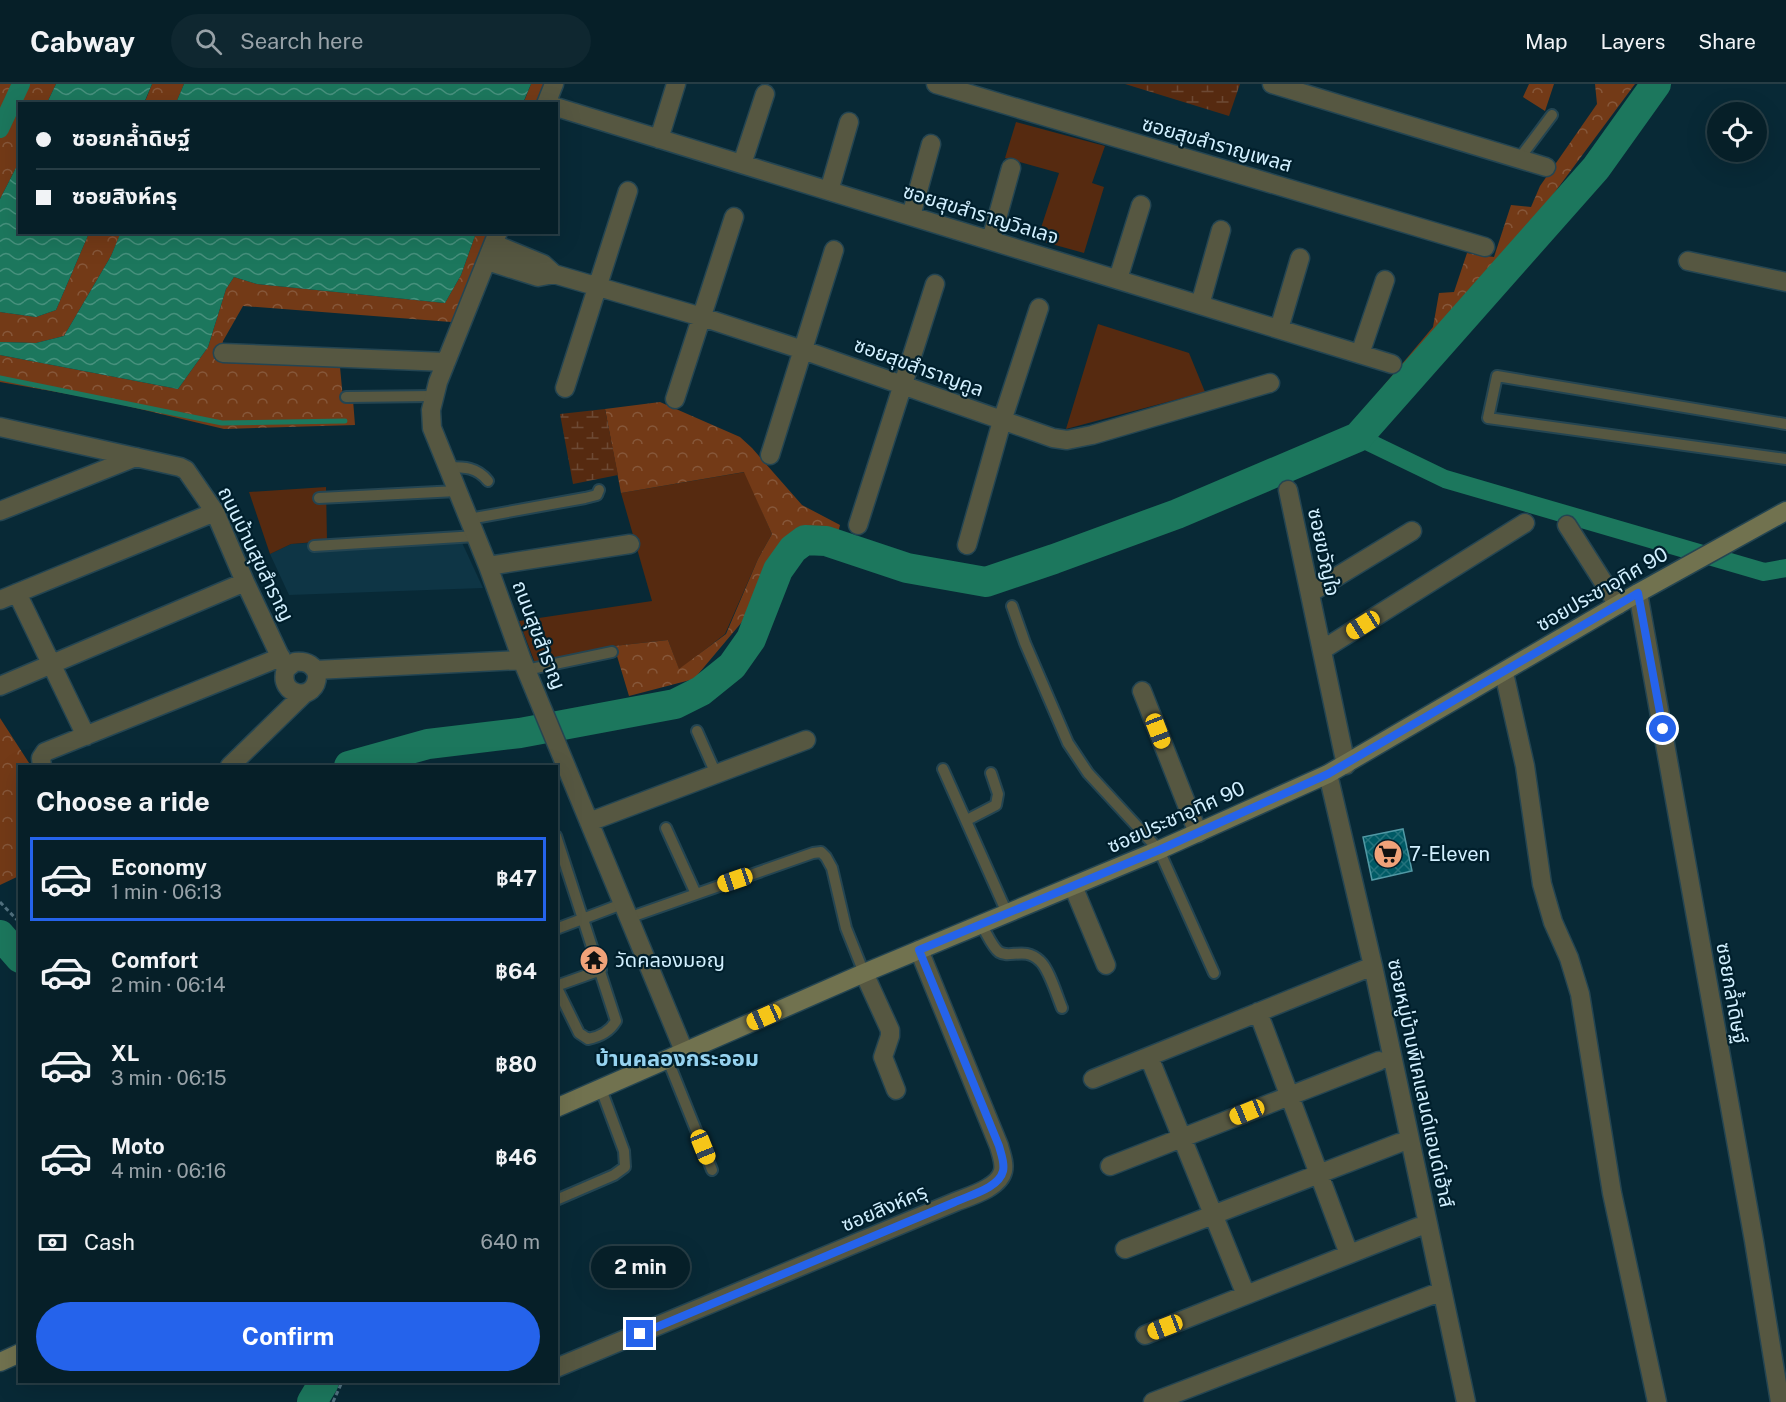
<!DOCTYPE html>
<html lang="en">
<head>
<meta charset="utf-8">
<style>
  body { margin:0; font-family:"Public Sans","Noto Sans Thai",sans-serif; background:#0f2730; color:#f1f3f6; height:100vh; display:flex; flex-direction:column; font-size:22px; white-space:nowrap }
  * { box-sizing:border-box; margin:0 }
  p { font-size:20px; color:#98a2a8 }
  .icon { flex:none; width:33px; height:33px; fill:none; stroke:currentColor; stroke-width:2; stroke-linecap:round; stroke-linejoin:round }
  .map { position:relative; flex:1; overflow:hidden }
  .panel { position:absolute; left:18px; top:681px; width:540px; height:618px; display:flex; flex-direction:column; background:#061f28; border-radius:0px; box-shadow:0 6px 24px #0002,0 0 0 2px #273d45 }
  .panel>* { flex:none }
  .top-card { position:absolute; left:18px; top:18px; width:540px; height:132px; border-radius:0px; box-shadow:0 6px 24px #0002,0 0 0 2px #273d45; display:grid; align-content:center; height:132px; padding:0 18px; background:#061f28 }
  .tools { position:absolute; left:1707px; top:18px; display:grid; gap:12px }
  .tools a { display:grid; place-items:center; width:60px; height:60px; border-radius:50%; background:#061f28; box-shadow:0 6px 24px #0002,0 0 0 2px #273d45; font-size:30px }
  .end { position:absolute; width:27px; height:27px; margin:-14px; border:8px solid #2563eb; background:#fff; box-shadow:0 0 0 3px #fff }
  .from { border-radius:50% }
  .bubble { position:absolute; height:42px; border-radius:21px; background:#061f28; box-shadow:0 6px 24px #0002,0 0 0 2px #273d45; font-size:20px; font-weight:700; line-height:42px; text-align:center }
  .car { position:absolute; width:18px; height:36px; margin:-18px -9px; border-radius:8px; box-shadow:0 0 4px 2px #0007; background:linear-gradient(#f5c518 24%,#345 0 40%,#f5c518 0 76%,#345 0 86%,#f5c518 0) }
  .top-card b { display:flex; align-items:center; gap:21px; height:57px; font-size:22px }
  .top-card b+b { border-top:2px solid #273d45 }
  .top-card i { width:15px; height:15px; background:#f1f3f6 }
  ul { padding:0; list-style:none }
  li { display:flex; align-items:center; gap:18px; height:84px; margin:0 12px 9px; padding:0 6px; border:3px solid transparent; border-radius:0px }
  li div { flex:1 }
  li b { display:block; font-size:22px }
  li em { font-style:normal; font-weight:700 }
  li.on { border-color:#2563eb }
  li>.icon { width:54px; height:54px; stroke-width:1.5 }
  h2 { padding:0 18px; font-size:27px; line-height:72px }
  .pay { display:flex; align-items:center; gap:15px; height:66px; padding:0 18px; font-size:22px }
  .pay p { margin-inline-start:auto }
  .primary-button { display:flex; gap:12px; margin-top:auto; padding:12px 18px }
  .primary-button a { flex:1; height:69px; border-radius:36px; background:#2563eb; color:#fff; font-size:24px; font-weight:700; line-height:69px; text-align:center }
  header { display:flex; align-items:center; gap:36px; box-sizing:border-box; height:84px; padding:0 30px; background:#061f28; border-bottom:2px solid #273d45 }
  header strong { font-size:28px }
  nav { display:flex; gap:33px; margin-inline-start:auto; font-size:21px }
  .search { width:420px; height:54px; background:#0f2730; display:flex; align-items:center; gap:15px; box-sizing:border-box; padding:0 21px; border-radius:33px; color:#98a2a8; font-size:22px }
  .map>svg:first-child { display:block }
  .built { fill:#0e3545 }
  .green { fill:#562a10 }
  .forest { fill:url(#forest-crowns) }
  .wetland { fill:url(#wetland-marsh) }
  .water { fill:url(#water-waves) }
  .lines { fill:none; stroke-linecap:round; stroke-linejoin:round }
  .stream { stroke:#1c775d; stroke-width:5 }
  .canal { stroke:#1c775d; stroke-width:18 }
  .river { stroke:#1c775d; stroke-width:30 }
  .building { fill:url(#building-cross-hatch); stroke:#5199a5; stroke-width:1.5 }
  .lane-casing { stroke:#244552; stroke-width:14 }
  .street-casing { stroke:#244552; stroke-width:21 }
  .secondary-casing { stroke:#244552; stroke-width:21 }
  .path { stroke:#51717f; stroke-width:3; stroke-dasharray:4.5 3; stroke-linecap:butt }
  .lane { stroke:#565741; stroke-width:10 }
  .street { stroke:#565741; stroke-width:18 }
  .secondary { stroke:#71724f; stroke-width:18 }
  .route { stroke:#2563eb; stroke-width:8 }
  .labels { text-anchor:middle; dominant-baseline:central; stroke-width:4.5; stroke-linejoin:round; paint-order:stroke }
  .street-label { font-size:20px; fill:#d2f0ff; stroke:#001f2c }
  .poi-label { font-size:20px; fill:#d2f0ff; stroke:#001f2c; text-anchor:start }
  .quarter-label { font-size:22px; font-weight:bold; fill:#96d3f0; stroke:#001f2c }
</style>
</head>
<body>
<header>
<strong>Cabway</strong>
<div class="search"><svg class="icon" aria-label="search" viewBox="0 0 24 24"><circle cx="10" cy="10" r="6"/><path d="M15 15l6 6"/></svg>Search here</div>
<nav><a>Map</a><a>Layers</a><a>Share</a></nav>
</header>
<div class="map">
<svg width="1786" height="1318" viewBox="0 0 1786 1318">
  <defs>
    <pattern id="forest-crowns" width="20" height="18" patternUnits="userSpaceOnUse" patternTransform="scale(1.5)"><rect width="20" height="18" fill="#733a17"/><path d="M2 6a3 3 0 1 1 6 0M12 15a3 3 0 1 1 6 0" fill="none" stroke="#86573a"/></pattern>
    <pattern id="wetland-marsh" width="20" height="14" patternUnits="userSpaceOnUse" patternTransform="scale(1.5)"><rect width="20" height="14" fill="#562a10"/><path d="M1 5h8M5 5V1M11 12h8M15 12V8" fill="none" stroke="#6d4934"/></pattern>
    <pattern id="water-waves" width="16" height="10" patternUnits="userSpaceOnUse" patternTransform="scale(1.5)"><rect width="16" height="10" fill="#1c775d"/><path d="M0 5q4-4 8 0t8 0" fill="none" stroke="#47917d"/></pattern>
    <pattern id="building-cross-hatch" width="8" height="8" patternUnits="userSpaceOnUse" patternTransform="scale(1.5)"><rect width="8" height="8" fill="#005a65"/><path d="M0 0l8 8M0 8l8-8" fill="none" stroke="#24727c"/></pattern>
  </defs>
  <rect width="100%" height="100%" fill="#082936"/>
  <path class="built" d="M458 450 483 504 289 511 270 470 291 460Z"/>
  <path class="green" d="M1016 38 1105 62 1092 99 1104 103 1084 169 1037 156 1059 89 1005 74Z
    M1098 240 1189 269 1205 308 1066 345Z
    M745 388 772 450 758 475 725 550 679 586 668 556 614 562 535 579 519 537 652 517 621 409Z
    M326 403 327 457 291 460 270 470 249 408Z"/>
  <path class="forest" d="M0 0H56L47 19 20 20 19 78 0 115Z
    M152 0H184L176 19 144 20Z
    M531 0H548L541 19 523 20Z
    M1529 0H1554L1545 27 1523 13Z
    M1595 0H1635L1515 162 1365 324 1433 243 1439 209 1454 208 1467 169 1494 173 1511 121 1531 123 1540 102 1597 20Z
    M89 149H121L111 172 64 252 36 259 0 258V228L36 233 56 226Z
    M476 149H491L458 234 451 238 243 222 223 257 220 278 340 283 343 315 353 316 355 341 224 345 102 316 0 298V271L178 305 208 263 226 205 234 193 257 200 445 219 461 191Z
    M660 318 740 353 752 364 802 421 840 441 838 449 811 447 795 449 781 460 760 492 747 532 694 595 629 612 614 562 668 556 679 585 726 550 758 475 772 450 744 388 621 409 605 325Z
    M0 634 31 682H20L19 792 0 801Z"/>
  <path class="wetland" d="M1125 0H1240L1229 32Z
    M605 325 618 391 573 400 560 330Z"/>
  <path class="water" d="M56 0H152L144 19H47Z
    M184 0H531L523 19H176Z
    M19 78 20 148 89 149 56 226 36 233 0 228V115Z
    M121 148H476V149L461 191 445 219 257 200 234 193 226 205 208 263 178 305 0 271V258L36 259 64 252 111 172Z"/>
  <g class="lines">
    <path class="stream" d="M0 294 222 339 345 337"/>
    <path class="canal" d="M0 45 21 0
      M1358 353 1445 395 1764 488 1786 484"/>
    <path class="river" d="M349 682 428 660 520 649 675 620 701 607 732 582 751 555 778 486 793 465 805 456 826 457 907 484 986 498 1054 475 1177 430 1358 353 1596 84 1656 0
      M0 851 20 874
      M312 1318 324 1298"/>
  </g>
  <path class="building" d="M1403 745 1412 787 1372 796 1363 753Z"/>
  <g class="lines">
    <g class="lane-casing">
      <path id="lane" d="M1519 75 1552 31
        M346 313 434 312
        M1786 340 1497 292 1488 334 1786 375
        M448 383C464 383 477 383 488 397
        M319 414 457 407
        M469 435 585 414 597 411 599 406
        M314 462 476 452
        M1012 522 1025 559 1068 659 1088 689 1159 766 1214 889
        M526 586 612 568
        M697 647 716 690
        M943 685 1007 829
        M967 736 996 721 998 710 991 689
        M666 744 696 810
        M556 752 616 937C610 947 599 953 588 955L579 949 556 902
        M628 834 813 769 821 768 826 773 832 784 846 844 864 889
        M981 840C986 848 992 863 999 868 1010 875 1025 862 1040 877 1049 885 1057 912 1062 924
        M556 845 622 820
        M556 902 601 886
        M667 974 712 1086
        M556 1116 614 1091 625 1083 624 1067 601 1005"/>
    </g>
    <g class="street-casing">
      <path id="street" d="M936 0 1485 163
        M1272 0 1546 83
        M546 20 554 0
        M556 23 1392 280
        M659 55 676 0
        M742 80 765 10
        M829 107 849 38
        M911 132 931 60
        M498 148 438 298 431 326 432 344 488 482 522 576 684 967
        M991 156 1011 84
        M487 177 538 193 554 190 543 180 494 160
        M1688 177 1786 198
        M554 190 702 233 803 266 1053 354 1067 356 1092 351 1270 299
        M1118 195 1141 121
        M1200 221 1221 146
        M1279 245 1300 174
        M223 269 446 278
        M1360 270 1385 196
        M565 304 628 107
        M675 315 734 133
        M0 343 180 383 186 386 215 428 245 498 286 585C276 613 318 620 317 590 313 580 306 577 295 578L286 585
        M770 371 834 166
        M1288 406 1346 681
        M0 427 136 373
        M858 441 935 200
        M1567 441 1618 521
        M967 461 1002 337 1039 224
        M488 482 630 460
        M17 509 86 652
        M1310 509 1412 447
        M1638 509 1754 1157 1780 1318
        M0 516 215 428
        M1322 566 1525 439
        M315 586 522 576
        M1504 589 1525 682 1542 800 1553 838 1569 874 1580 910 1612 1109 1657 1318
        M0 602 245 498
        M1142 607 1198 749
        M42 682 41 674 45 668 281 573
        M230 682 305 609
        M1328 690 1373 882 1466 1318
        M589 738 806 656
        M1073 802 1106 881
        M864 889 890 946V952L883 973 896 1006
        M1258 928 1349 1170
        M1149 973 1246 1211
        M1093 995 1373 882
        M1110 1082 1379 977
        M1125 1165 1399 1059
        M1145 1251 1418 1143
        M556 1284 955 1118C970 1112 999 1104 1003 1087 1005 1079 1001 1070 999 1062L919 866
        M1153 1318 1442 1207"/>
    </g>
    <g class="secondary-casing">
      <path id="secondary" d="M556 1024 864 889 1159 766 1328 690 1638 509 1786 427
        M0 1278 20 1269"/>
    </g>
    <path class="path" d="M0 818 20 839
      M333 1318 342 1298"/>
    <use href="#lane" class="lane"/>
    <use href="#street" class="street"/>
    <use href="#secondary" class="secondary"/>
  </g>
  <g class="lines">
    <path class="route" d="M640 1250 955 1118C970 1111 999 1104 1003 1087 1005 1079 1001 1070 999 1062L919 866 1159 766 1328 690 1638 509 1663 645"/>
  </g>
  <defs>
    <g id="supermarket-disc" transform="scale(1.5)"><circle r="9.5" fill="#f0a279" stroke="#001f2c"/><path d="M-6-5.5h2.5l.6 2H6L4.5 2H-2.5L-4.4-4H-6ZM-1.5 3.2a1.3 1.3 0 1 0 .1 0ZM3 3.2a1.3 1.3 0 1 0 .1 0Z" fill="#111"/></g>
    <g id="temple-disc" transform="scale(1.5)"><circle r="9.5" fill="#f0a279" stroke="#001f2c"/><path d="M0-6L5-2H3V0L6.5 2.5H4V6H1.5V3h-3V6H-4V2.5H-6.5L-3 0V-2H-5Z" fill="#111"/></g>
  </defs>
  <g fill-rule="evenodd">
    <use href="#supermarket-disc" x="1388" y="770"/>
    <use href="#temple-disc" x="594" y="876"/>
  </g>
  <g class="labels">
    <g class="street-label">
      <text transform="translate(1217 60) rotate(16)">ซอยสุขสำราญเพลส</text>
      <text transform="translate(981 130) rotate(17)">ซอยสุขสำราญวิลเลจ</text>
      <text transform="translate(919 283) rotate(20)">ซอยสุขสำราญคูล</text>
      <text transform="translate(1324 468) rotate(78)">ซอยขวัญใจ</text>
      <text transform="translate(256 470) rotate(64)">ถนนบ้านสุขสำราญ</text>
      <text transform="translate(1602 505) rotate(-30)">ซอยประชาอุทิศ 90</text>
      <text transform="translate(539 551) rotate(69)">ถนนสุขสำราญ</text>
      <text transform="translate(1176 733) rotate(-24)">ซอยประชาอุทิศ 90</text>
      <text transform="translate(1732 909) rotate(80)">ซอยกล้ำดิษฐ์</text>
      <text transform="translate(1421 999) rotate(78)">ซอยหมู่บ้านพีเคแลนด์แอนด์เฮ้าส์</text>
      <text transform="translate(884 1124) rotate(-23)">ซอยสิงห์ครุ</text>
    </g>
    <g class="poi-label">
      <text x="1409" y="770">7-Eleven</text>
      <text x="615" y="876">วัดคลองมอญ</text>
    </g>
    <g class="quarter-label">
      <text x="677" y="974">บ้านคลองกระออม</text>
    </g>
  </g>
</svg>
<div class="tools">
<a><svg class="icon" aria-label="locate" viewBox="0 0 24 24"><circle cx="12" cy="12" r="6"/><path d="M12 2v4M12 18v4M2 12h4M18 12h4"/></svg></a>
</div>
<i class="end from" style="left:1663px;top:645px"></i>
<i class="end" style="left:640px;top:1250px"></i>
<div class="bubble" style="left:591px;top:1162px;width:99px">2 min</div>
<i class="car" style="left:1363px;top:541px;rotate:238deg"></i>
<i class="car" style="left:1158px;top:647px;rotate:159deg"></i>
<i class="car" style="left:735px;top:796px;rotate:251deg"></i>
<i class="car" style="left:764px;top:933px;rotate:246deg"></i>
<i class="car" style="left:1247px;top:1028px;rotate:248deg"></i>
<i class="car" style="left:703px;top:1063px;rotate:158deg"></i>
<i class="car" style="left:1165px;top:1243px;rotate:249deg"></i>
<div class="top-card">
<b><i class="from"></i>ซอยกล้ำดิษฐ์</b>
<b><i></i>ซอยสิงห์ครุ</b>
</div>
<section class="panel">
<h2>Choose a ride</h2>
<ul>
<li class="on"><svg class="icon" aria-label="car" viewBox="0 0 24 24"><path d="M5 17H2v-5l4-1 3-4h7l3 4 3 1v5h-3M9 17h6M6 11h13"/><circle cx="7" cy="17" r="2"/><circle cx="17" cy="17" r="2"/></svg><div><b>Economy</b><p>1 min · 06:13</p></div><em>฿47</em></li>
<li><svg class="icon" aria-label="car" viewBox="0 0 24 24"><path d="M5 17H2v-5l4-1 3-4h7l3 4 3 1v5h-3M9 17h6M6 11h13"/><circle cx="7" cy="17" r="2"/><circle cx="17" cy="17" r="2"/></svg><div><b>Comfort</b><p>2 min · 06:14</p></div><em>฿64</em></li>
<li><svg class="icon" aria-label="car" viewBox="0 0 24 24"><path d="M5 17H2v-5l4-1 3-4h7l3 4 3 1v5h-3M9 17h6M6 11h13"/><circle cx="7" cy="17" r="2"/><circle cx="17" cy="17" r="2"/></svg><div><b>XL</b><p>3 min · 06:15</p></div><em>฿80</em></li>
<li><svg class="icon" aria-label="car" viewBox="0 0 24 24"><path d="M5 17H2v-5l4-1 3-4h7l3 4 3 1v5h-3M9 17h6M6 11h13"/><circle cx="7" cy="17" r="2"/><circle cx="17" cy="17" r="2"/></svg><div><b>Moto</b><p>4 min · 06:16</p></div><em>฿46</em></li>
</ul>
<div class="pay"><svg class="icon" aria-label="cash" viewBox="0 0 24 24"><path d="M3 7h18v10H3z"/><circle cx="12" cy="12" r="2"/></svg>Cash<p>640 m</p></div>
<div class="primary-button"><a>Confirm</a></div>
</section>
</div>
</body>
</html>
